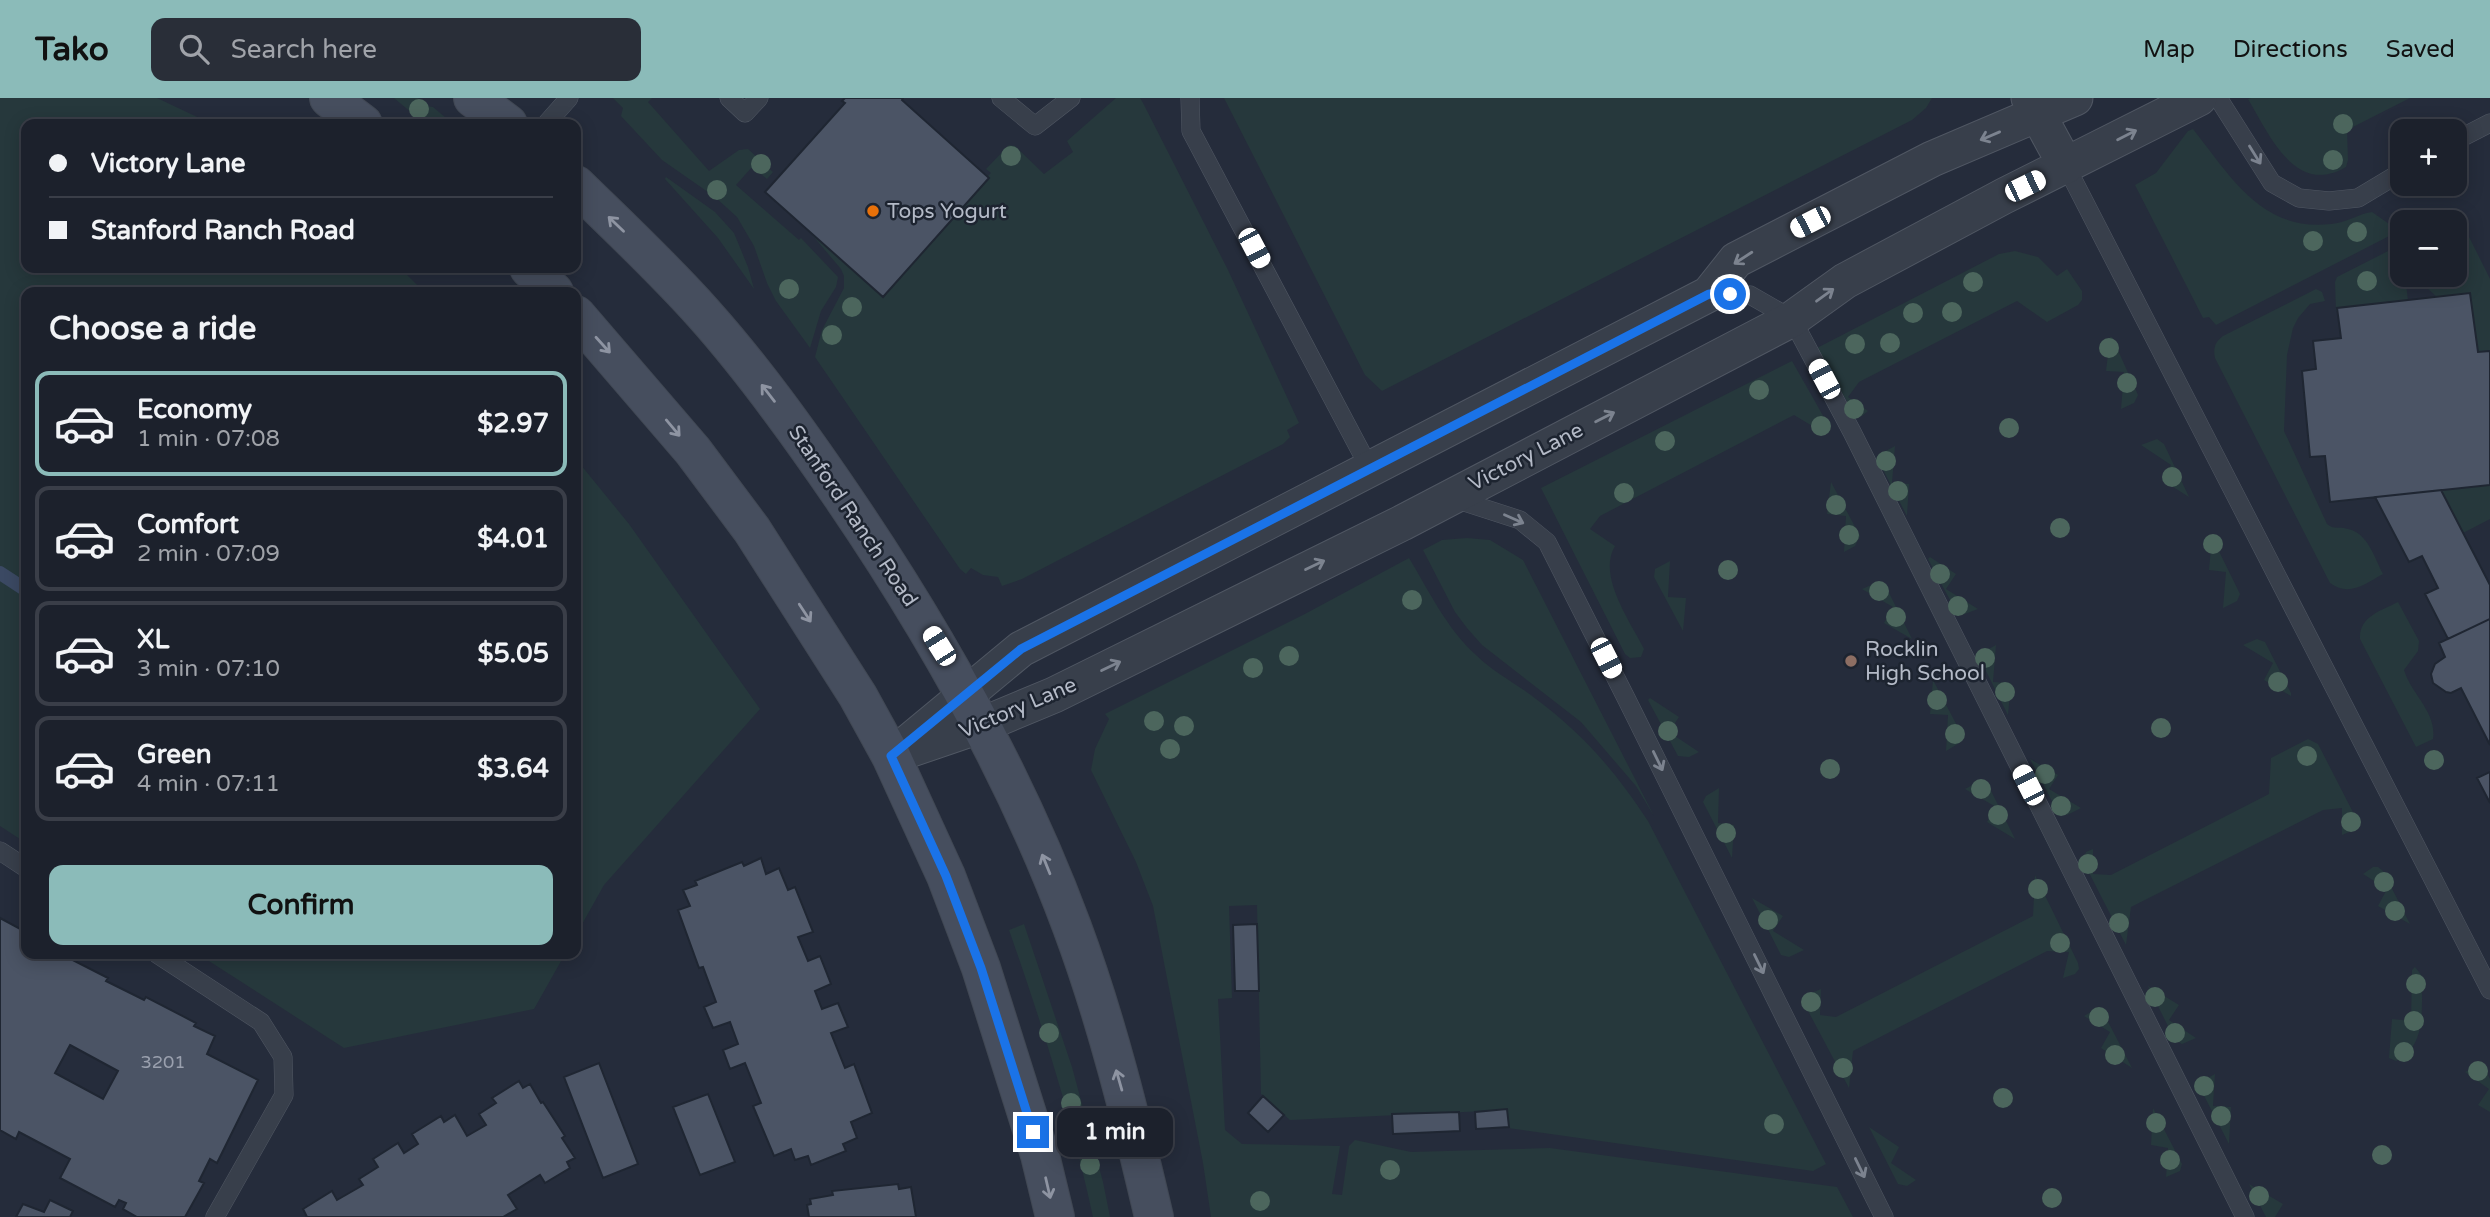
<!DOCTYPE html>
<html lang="en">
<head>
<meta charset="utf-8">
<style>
  body { margin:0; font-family:"Varela Round",sans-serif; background:#292e38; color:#f1f3f6; height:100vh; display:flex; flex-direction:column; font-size:26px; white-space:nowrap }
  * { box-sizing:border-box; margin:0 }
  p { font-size:23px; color:#a0a3a9 }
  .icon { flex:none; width:38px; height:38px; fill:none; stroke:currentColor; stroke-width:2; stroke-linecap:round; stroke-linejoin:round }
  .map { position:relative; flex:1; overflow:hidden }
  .sheet { position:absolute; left:21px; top:189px; width:560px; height:672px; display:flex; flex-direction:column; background:#1c212c; border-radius:14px; box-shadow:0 4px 18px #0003,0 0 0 2px #3a3e48 }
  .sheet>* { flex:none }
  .top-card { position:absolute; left:21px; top:21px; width:560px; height:154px; border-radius:14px; box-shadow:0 4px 18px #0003,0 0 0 2px #3a3e48; display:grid; align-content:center; height:154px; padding:0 28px; background:#1c212c }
  .tools { position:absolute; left:2390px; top:21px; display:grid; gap:14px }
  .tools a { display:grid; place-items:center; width:77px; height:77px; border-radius:14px; background:#1c212c; box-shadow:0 4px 18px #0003,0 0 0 2px #3a3e48; font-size:35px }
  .end { position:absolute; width:32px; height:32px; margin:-16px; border:9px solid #1a73e8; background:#fff; box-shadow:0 0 0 4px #fff }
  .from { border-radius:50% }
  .bubble { position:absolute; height:49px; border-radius:14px; background:#1c212c; box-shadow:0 4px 18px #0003,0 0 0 2px #3a3e48; font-size:23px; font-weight:700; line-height:49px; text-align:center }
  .car { position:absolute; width:21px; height:42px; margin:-21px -10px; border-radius:9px; box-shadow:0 0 5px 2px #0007; background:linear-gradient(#fff 24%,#345 0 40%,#fff 0 76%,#345 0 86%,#fff 0) }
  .top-card b { display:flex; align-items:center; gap:24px; height:66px; font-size:26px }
  .top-card b+b { border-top:2px solid #3a3e48 }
  .top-card i { width:18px; height:18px; background:#f1f3f6 }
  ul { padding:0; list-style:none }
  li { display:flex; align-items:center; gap:21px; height:105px; margin:0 14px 10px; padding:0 14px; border:4px solid #3a3e48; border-radius:14px }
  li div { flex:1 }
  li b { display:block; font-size:26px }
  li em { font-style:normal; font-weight:700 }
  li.current { border-color:#8bbbb9 }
  li>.icon { width:63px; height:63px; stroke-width:1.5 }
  h2 { padding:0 28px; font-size:32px; line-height:84px }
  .action { display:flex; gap:14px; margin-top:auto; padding:14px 28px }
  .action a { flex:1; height:80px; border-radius:14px; background:#8bbbb9; color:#111; font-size:28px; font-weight:700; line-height:80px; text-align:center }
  header { display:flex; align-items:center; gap:42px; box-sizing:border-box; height:98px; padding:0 35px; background:#8bbbb9; color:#111 }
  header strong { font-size:33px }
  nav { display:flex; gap:38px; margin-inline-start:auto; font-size:24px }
  .search { width:490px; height:63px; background:#292e38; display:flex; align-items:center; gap:18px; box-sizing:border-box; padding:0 24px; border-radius:14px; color:#a0a3a9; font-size:26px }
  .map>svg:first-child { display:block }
  .green { fill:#26383c }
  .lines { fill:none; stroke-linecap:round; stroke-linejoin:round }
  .stream { stroke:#3b4963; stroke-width:14 }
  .building { fill:#4b5465; stroke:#1f2632; stroke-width:2; fill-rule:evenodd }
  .lane-casing { stroke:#505763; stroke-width:19 }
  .street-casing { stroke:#505763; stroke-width:37 }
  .secondary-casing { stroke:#414854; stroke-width:40 }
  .lane { stroke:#383f4b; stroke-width:18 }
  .street { stroke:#383f4b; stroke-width:35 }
  .secondary { stroke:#464e5e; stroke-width:38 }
  .tree { fill:#4c665d }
  .oneway { stroke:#7c838f }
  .oneway2 { stroke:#8e94a2 }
  .route { stroke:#1a73e8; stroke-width:9 }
  .food-dot { fill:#e8710a; stroke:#1d2430; stroke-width:2.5 }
  .education-dot { fill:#8d6e63; stroke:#1d2430; stroke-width:2.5 }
  .labels { text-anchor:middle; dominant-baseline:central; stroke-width:5; stroke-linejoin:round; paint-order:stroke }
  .number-label { font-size:18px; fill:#9aa0ae }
  .poi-label { font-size:21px; fill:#b4bac7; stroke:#1d2430; text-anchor:start }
  .street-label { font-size:21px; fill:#b4bac7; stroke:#1d2430 }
</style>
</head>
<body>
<header>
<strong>Tako</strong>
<div class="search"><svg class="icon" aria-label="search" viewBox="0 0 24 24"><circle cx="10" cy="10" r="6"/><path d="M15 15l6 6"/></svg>Search here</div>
<nav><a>Map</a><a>Directions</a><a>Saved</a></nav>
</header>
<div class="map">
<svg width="2490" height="1119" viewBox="0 0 2490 1119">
  <rect width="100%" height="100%" fill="#252c3b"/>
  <path class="green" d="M0 0H157L212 26H26V170H400L424 194H26V745L0 728Z
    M394 0H418L426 8 433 9 453 26H425Z
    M613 0H652L648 4 709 73 739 52 748 51 773 74 767 81 752 69 736 87 799 142 801 140 838 179 836 189 821 213 810 250 776 203 767 185 754 148 737 119 715 99 662 62 621 18 623 10Z
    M1116 0H1140L1143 5 1228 172 1299 325 1287 332 1290 339 1283 346 1022 481 1002 488 998 479 983 477 971 470 966 476 960 471 815 259 822 232 844 190V178L841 171 808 132 883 199 989 81 988 78 991 75 986 71 1009 47 1015 48 1044 76 1073 54 1067 43Z
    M1224 0H1932L1926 10 1912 22 1382 293 1365 277Z
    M2251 0H2410L2347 32 2348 62 2346 69C2295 99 2269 36 2248 1Z
    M2193 31C2231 79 2262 134 2331 126 2346 125 2358 116 2372 114L2399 133 2216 227 2209 219 2203 220 2135 87 2156 75 2188 33Z
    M666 79 715 114 734 135 748 169 754 191 718 140 665 81Z
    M2452 120 2462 125 2490 181V252L2478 254 2470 196 2437 199 2427 190 2426 177H2455V124H2443Z
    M2392 151 2397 152 2403 157V177H2405L2408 203 2336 213 2335 184 2337 179Z
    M2015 153 2038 159 2057 178 2067 171 2082 193V202L2078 207 2047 224 2017 203 1859 284 1848 299 1868 313 1862 318 1854 316 1817 250 1999 156Z
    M2316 191 2322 194 2325 203 2310 206 2298 220 2293 230 2287 257 2284 333 2327 426C2334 432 2339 428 2348 431 2368 435 2375 461 2383 476 2365 486 2349 499 2330 485L2215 260C2213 250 2215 244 2223 238Z
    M2110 239H2112L2138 297 2134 305 2121 311 2124 274 2106 273Z
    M1792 263 1830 330 1829 335H1824L1794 317 1600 418 1590 431 1615 448C1597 478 1630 523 1644 551L1641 559 1630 560 1625 556 1541 390Z
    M2157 341 2164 346 2189 399 2162 382 2171 367 2141 347Z
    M1895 348 1892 385 1909 386 1907 418 1878 362 1882 355Z
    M576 361 629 426 760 611 604 787 576 837Z
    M1831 384 1860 438 1855 448 1844 454 1846 418 1827 416Z
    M2490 387V421L2463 435 2441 392Z
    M2212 439 2240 496 2237 503 2223 510 2226 474 2209 472Z
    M1467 440 1490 442 1523 462 1654 718 1636 688 1581 624 1482 547 1467 530 1455 514 1423 452 1442 442Z
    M1930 459 1956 476 1946 491 1978 511 1962 517 1957 515 1928 461Z
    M1409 460C1429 493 1447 531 1476 557 1493 574 1517 586 1536 601 1584 637 1615 673 1648 723L1826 1066 1813 1073 1508 1030 1507 1012 1290 1022 1261 996 1257 807 1229 808 1232 900 1218 901 1225 1032 1242 1046 1340 1048 1332 1096 1342 1097 1349 1048 1355 1042 1411 1054 1550 1050 1837 1089 1853 1119H1211L1203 1065 1153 808 1136 764 1091 672 1095 651 1109 621 1105 616 1303 517Z
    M1670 463 1668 499 1686 500 1683 533 1654 479 1655 471Z
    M1878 484 1886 489 1912 541 1884 525 1893 509 1862 491Z
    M2398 504 2419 543 2418 553 2404 572C2411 596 2437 614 2433 641L2416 649 2360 541C2359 518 2381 513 2398 504Z
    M2257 541 2265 544 2291 595V598L2264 582 2273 565 2243 547Z
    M1996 547 1993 584 2011 585 2008 617 1980 561 1983 554Z
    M1933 582 1962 637 1961 644 1946 653 1948 617 1930 616Z
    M1650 600 1679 619 1669 634 1699 654 1689 659 1678 658 1648 602Z
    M2308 641 2318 646 2358 724 2354 732 2342 737V710L2323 712 2131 809 2126 847 2083 763 2086 754 2093 751V776L2111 777 2269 696 2271 660Z
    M2030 661 2058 677 2049 691 2081 710 2067 717 2057 713Z
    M1980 683 1989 689 2015 741 1987 724 1996 709 1965 691Z
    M1719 690 1718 725 1734 727 1732 760 1703 704 1706 698Z
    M2373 769H2378L2383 773 2410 826 2378 808 2387 791 2363 776Z
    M2035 777 2078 865 2079 871 2075 876 2063 880 2069 854 2047 853 1853 953 1849 990 1806 909 1805 905 1809 896 1821 891 1820 917 1836 919 2033 818Z
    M1752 800 1783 818 1773 833 1804 852 1789 859 1781 857Z
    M1024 826 1072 969 1103 1084 1110 1119H1093C1072 1021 1042 926 1009 832Z
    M198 856H565L534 911 344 950Z
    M2415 869 2422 878C2421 908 2428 948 2396 963L2389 960 2392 921 2411 923 2412 872Z
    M2148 888 2179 907 2169 922 2196 940 2182 946 2175 942Z
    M2096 911 2103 914 2132 970 2101 950 2110 934 2084 918Z
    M2477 968 2485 971 2490 981V1014L2478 1007 2489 991 2465 974Z
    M2215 976 2213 1008 2231 1009 2229 1046 2200 990 2202 983Z
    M2153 1010 2182 1066 2180 1073 2166 1079 2168 1050 2151 1047Z
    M1869 1029 1899 1049 1891 1065 1916 1082 1907 1088 1898 1086Z
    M2249 1086 2283 1106 2275 1119H2266Z"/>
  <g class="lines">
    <path class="stream" d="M0 475 26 492"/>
  </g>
  <path class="building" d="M845 0H903L902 2 989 80 883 199 765 94 845 5 842 3Z
    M2470 195 2478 254 2490 253V387L2330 404 2325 358 2310 359 2302 273 2316 271 2313 243 2341 240 2337 210Z
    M2441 392 2490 487V521L2448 541 2425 496 2438 490 2422 458 2409 464 2375 399Z
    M2490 521V647L2461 590 2451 595 2446 594 2433 585 2431 576 2435 566 2445 559 2439 545Z
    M2490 674V705L2477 680Z
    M761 760 766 776 779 770 788 792 795 789 813 834 798 839 808 863 820 858 831 886 815 893 822 911 838 905 848 929 831 935 845 970 854 966 872 1015 851 1024 857 1040 843 1046 846 1053 811 1067 808 1058 795 1062 791 1051 774 1058 753 1008 761 1005 745 965 730 971 723 952 738 946 730 924 713 930 704 909 716 904 703 869 699 870 678 812 690 808 683 792 697 787 695 783 742 764 744 768Z
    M0 820 26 834V856H61L108 880 106 883 144 902 146 899 196 925 194 928 215 938 207 956 258 982 217 1065 210 1061 199 1083 204 1085 185 1119H137L123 1111 126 1105 119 1102 115 1109 60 1080 70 1061 19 1034 16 1041 0 1032ZM70 947 118 973 103 1001 55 975Z
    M1257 826 1259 893H1235L1233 827Z
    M599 965 638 1066 603 1080 564 979Z
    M519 983 523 990 530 986 541 1005 543 1004 565 1038 562 1040 575 1060 567 1064 570 1070 545 1085 540 1077 508 1097 517 1111 503 1119H307L303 1111 332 1093 337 1102 363 1087 359 1081 378 1069 373 1061 398 1045 404 1055 418 1046 412 1036 441 1018 444 1024 455 1017 467 1038 486 1027 479 1016 496 1005 492 1000Z
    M708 996 735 1064 700 1077 673 1009Z
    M1263 998 1284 1017 1268 1034 1248 1015Z
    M1507 1011 1509 1029 1476 1031 1475 1014Z
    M1459 1014 1460 1033 1393 1036 1392 1016Z
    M898 1086 899 1091 911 1089 916 1119H809L807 1107 811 1106 810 1101 833 1097 832 1093Z
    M50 1102 73 1113 70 1119H16L23 1106 44 1114Z"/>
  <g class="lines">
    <g class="lane-casing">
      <path id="lane" d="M729 0 745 15 759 0
        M1001 0 1035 28 1071 0
        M1190 0 1191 33 1370 371
        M2218 0 2272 85 2299 100 2329 103 2358 100 2403 73
        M546 26 569 0
        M2455 43 2490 25
        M2066 68 2490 892
        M1709 196 1750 197 1792 221 1852 334 2245 1119
        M1452 400 1520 422 1547 444 1627 602 1884 1119
        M0 753 26 770
        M157 856 261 924 283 959 284 997 215 1119"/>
    </g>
    <g class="street-casing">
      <path id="street" d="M2029 0 2066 68
        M910 643 1021 551 1709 196 1736 162 1932 61 2075 0
        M891 658 982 627 1054 597 1402 425 1792 221 1845 183 2004 98 2199 0"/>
    </g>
    <g class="secondary-casing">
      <path id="secondary" d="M329 0 363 26
        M473 0 508 26
        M576 87C619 129 663 170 703 215 754 272 799 335 842 398 934 533 1015 675 1072 829 1107 923 1131 1021 1154 1119
        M529 170 554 194
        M576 217 693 353 752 432 858 598 891 658 946 778 981 870 1040 1057 1055 1119"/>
    </g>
    <use href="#lane" class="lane"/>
    <use href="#street" class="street"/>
    <use href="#secondary" class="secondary"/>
  </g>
  <g class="tree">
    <circle cx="419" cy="11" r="10"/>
    <circle cx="2343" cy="26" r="10"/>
    <circle cx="1011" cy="58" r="10"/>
    <circle cx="2333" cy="62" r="10"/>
    <circle cx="761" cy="66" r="10"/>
    <circle cx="717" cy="92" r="10"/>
    <circle cx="2357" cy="134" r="10"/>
    <circle cx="2313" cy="143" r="10"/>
    <circle cx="2367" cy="183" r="10"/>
    <circle cx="1973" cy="184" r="10"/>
    <circle cx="789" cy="191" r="10"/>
    <circle cx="852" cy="209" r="10"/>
    <circle cx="1952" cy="214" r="10"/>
    <circle cx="1913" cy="215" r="10"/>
    <circle cx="832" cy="237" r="10"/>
    <circle cx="1890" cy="245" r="10"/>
    <circle cx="1855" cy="246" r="10"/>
    <circle cx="2109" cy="250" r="10"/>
    <circle cx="2127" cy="285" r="10"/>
    <circle cx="1759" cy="292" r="10"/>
    <circle cx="1854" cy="311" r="10"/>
    <circle cx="1821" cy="328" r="10"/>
    <circle cx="2009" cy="330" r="10"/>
    <circle cx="1665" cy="343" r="10"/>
    <circle cx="1886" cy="363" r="10"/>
    <circle cx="2172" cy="379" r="10"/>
    <circle cx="1898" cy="393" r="10"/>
    <circle cx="1624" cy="395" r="10"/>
    <circle cx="1836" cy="407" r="10"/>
    <circle cx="2060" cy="430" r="10"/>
    <circle cx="1849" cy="437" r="10"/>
    <circle cx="2213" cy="446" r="10"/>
    <circle cx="1728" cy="472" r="10"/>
    <circle cx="1940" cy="476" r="10"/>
    <circle cx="1879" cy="493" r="10"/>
    <circle cx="1412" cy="502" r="10"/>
    <circle cx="1958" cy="508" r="10"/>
    <circle cx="1896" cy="519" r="10"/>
    <circle cx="1289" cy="558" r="10"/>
    <circle cx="1985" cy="560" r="10"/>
    <circle cx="1253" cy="570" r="10"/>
    <circle cx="2278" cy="584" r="10"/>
    <circle cx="2005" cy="594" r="10"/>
    <circle cx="1937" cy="602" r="10"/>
    <circle cx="1154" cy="623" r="10"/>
    <circle cx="1184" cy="628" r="10"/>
    <circle cx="2161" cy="630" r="10"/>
    <circle cx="1668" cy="633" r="10"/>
    <circle cx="1955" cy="636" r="10"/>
    <circle cx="1170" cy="651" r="10"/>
    <circle cx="2307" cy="658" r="10"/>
    <circle cx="2434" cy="662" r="10"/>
    <circle cx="1830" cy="671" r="10"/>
    <circle cx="2045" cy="676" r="10"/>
    <circle cx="1981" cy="691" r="10"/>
    <circle cx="2061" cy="708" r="10"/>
    <circle cx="1998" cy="717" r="10"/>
    <circle cx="2351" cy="724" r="10"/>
    <circle cx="1726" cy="735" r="10"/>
    <circle cx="2088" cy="766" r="10"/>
    <circle cx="2384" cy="784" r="10"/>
    <circle cx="2038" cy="791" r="10"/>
    <circle cx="2395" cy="813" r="10"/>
    <circle cx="1768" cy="822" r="10"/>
    <circle cx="2119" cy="825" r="10"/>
    <circle cx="2060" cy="845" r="10"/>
    <circle cx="2416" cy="886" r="10"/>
    <circle cx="2155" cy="899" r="10"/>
    <circle cx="1811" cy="904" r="10"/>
    <circle cx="2099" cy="919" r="10"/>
    <circle cx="2414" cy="923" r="10"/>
    <circle cx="1049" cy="935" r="10"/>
    <circle cx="2175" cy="935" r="10"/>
    <circle cx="2404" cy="954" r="10"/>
    <circle cx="2115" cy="957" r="10"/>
    <circle cx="1843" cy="970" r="10"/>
    <circle cx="2478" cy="973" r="10"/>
    <circle cx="2204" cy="988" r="10"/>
    <circle cx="2003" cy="1000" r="10"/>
    <circle cx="1071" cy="1005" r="10"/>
    <circle cx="2221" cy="1018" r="10"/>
    <circle cx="2156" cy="1025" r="10"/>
    <circle cx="1774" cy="1026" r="10"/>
    <circle cx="2382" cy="1057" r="10"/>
    <circle cx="2170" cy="1062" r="10"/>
    <circle cx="1090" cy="1067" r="10"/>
    <circle cx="1390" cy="1072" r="10"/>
    <circle cx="2259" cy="1098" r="10"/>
    <circle cx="2052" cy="1100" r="10"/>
    <circle cx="1260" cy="1103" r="10"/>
  </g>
  <defs><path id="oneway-shaft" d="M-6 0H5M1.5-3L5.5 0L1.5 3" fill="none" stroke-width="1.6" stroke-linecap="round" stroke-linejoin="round" transform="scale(1.75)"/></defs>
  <g class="oneway">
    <use href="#oneway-shaft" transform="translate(2127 37) rotate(-27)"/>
    <use href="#oneway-shaft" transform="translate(1990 38) rotate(157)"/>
    <use href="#oneway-shaft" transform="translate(2255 57) rotate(58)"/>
    <use href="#oneway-shaft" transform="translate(1743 160) rotate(147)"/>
    <use href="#oneway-shaft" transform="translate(1825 197) rotate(-36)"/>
    <use href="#oneway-shaft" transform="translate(1605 319) rotate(-27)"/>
    <use href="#oneway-shaft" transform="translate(1514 421) rotate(24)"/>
    <use href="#oneway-shaft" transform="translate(1315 467) rotate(-26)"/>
    <use href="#oneway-shaft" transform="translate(1111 568) rotate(-26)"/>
    <use href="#oneway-shaft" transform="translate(1658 663) rotate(64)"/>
    <use href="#oneway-shaft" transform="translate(1759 866) rotate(64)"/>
    <use href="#oneway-shaft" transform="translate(1860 1070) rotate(64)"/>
  </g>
  <g class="oneway2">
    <use href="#oneway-shaft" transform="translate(616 126) rotate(-136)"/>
    <use href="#oneway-shaft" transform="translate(603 247) rotate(48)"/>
    <use href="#oneway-shaft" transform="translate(768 295) rotate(-128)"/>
    <use href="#oneway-shaft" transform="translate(673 330) rotate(50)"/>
    <use href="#oneway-shaft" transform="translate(805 515) rotate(57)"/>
    <use href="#oneway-shaft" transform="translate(1046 766) rotate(-112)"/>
    <use href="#oneway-shaft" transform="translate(1119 982) rotate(-106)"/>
    <use href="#oneway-shaft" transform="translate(1048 1090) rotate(77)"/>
  </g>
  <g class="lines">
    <path class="route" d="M1033 1034 981 870 946 778 891 658 1021 551 1709 196H1730"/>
  </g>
  <circle class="food-dot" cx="873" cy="113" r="7"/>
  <circle class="education-dot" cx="1851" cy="563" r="7"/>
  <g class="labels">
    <g class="number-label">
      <text x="163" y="964">3201</text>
    </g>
    <g class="poi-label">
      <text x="887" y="113">Tops Yogurt</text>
      <text x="1865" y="551">Rocklin<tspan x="1865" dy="24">High School</tspan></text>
    </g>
    <g class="street-label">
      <text transform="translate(1526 359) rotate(-27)">Victory Lane</text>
      <text transform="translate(853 418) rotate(56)">Stanford Ranch Road</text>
      <text transform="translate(1018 610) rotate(-23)">Victory Lane</text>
    </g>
  </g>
</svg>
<div class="tools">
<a>+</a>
<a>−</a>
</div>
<i class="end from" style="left:1730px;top:196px"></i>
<i class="end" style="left:1033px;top:1034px"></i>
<div class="bubble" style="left:1057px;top:1010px;width:116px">1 min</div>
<i class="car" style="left:2025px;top:88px;rotate:64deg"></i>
<i class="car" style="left:1810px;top:124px;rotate:243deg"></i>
<i class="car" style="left:1254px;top:150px;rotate:152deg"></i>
<i class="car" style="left:1824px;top:281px;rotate:332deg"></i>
<i class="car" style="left:939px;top:548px;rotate:328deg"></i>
<i class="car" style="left:1606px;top:560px;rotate:153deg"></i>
<i class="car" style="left:2028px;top:687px;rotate:333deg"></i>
<div class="top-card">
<b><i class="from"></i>Victory Lane</b>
<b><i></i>Stanford Ranch Road</b>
</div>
<section class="sheet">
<h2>Choose a ride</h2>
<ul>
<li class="current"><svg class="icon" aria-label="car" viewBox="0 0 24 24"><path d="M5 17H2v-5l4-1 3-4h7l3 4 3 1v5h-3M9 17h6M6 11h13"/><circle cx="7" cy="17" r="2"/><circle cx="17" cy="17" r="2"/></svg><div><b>Economy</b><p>1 min · 07:08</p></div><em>$2.97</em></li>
<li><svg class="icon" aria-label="car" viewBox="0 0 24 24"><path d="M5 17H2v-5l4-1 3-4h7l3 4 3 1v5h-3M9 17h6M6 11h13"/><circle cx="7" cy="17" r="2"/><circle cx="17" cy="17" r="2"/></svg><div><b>Comfort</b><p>2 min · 07:09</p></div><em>$4.01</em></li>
<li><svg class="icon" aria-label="car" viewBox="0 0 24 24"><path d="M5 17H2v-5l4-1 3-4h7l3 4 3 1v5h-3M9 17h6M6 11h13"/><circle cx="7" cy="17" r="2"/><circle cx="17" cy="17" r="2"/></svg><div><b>XL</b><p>3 min · 07:10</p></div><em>$5.05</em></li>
<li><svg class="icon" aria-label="car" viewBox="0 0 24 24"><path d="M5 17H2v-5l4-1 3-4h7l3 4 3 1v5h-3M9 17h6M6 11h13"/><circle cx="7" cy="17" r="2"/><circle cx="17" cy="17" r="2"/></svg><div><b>Green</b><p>4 min · 07:11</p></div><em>$3.64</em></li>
</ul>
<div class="action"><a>Confirm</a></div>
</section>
</div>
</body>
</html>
